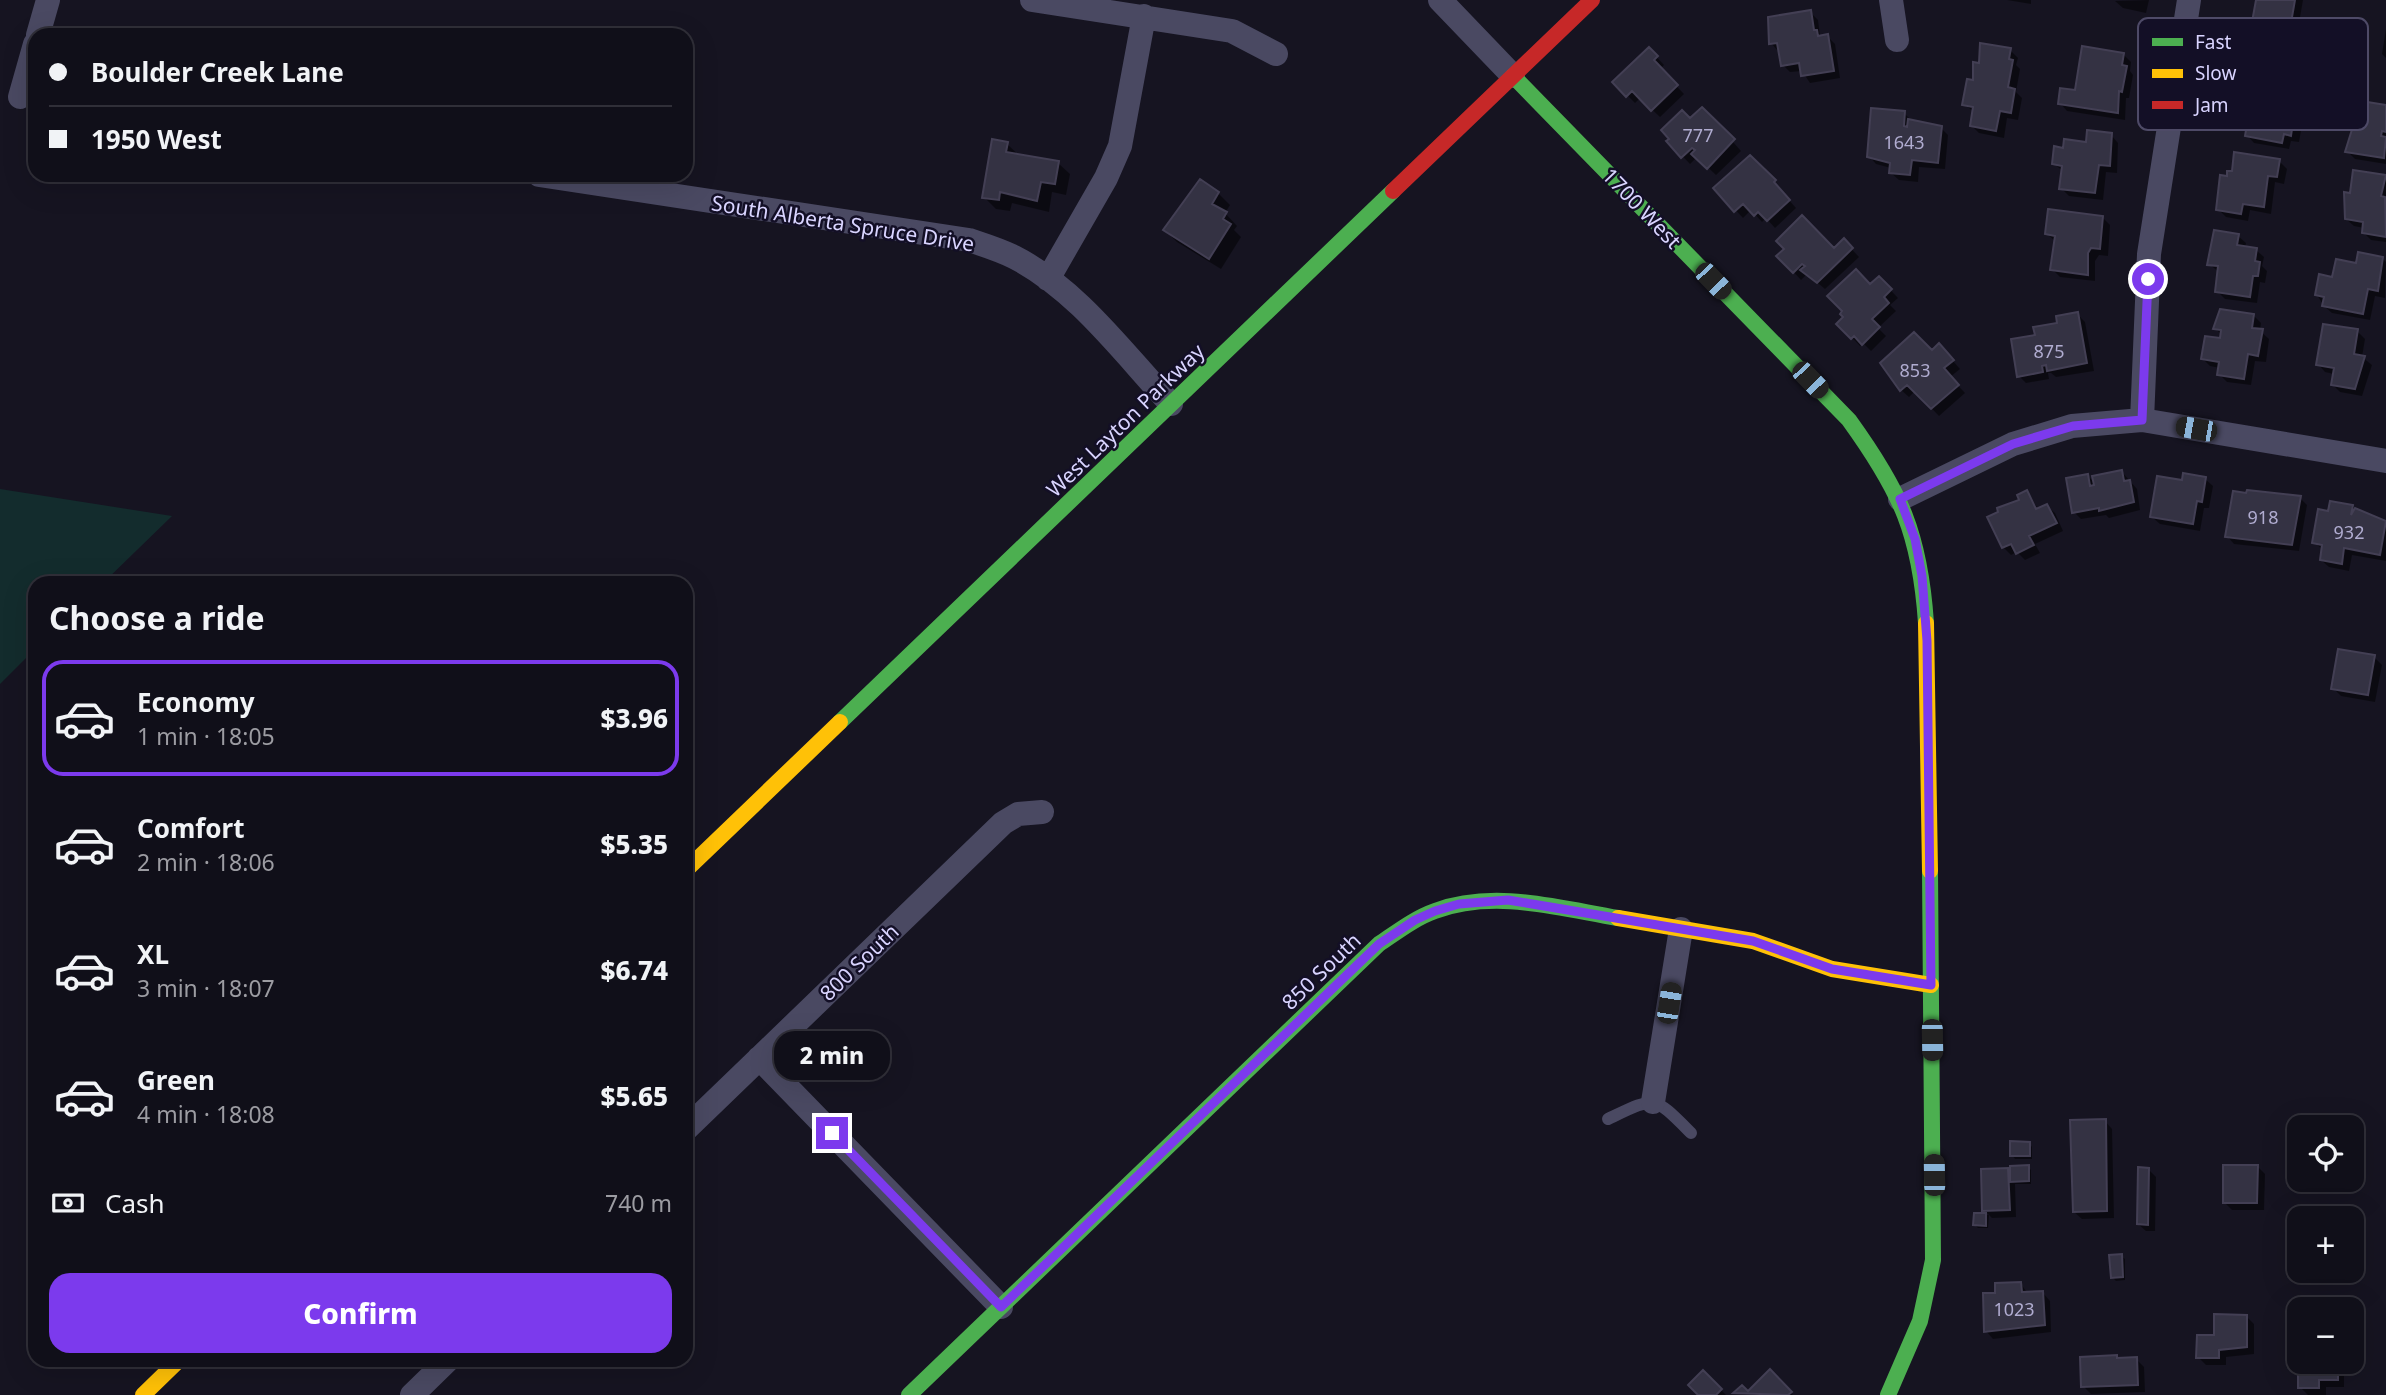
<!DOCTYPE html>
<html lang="en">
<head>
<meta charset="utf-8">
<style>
  body { margin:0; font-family:"Noto Sans",sans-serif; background:#1e1d26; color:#f1f3f6; height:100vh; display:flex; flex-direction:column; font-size:26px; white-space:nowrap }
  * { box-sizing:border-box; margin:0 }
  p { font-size:23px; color:#9c9ca2 }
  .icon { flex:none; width:38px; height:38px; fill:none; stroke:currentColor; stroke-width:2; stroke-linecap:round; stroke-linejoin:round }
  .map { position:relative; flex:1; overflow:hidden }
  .panel { position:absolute; left:28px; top:576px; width:665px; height:791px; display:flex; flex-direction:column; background:#100f19; border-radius:21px; box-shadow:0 7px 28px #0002,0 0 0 2px #302f38 }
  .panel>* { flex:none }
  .top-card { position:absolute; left:28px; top:28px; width:665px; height:154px; border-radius:21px; box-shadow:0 7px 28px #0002,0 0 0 2px #302f38; display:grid; align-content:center; height:154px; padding:0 21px; background:#100f19 }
  .controls { position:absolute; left:2287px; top:1115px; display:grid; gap:14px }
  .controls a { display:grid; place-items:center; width:77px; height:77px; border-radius:14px; background:#100f19; box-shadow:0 7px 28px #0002,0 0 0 2px #302f38; font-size:35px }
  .end { position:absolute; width:32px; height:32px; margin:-16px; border:9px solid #7c3aed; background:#fff; box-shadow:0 0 0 4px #fff }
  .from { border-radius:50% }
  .bubble { position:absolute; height:49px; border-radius:21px; background:#100f19; box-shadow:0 7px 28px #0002,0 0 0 2px #302f38; font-size:23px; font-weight:800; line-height:49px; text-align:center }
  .car { position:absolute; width:21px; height:42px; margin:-21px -10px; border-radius:9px; box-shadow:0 0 5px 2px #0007; background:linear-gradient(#222 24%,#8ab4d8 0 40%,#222 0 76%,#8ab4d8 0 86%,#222 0) }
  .top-card b { display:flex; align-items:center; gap:24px; height:66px; font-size:26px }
  .top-card b+b { border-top:2px solid #302f38 }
  .top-card i { width:18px; height:18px; background:#f1f3f6 }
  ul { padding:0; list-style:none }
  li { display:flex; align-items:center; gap:21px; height:116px; margin:0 14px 10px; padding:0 7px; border:4px solid transparent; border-radius:21px }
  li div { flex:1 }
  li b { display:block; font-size:26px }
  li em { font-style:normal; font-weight:800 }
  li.active { border-color:#7c3aed }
  li>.icon { width:63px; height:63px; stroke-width:1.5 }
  h2 { padding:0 21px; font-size:32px; line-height:84px }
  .pay { display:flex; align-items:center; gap:18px; height:77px; padding:0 21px; font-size:26px }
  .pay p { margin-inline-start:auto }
  .primary-button { display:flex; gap:14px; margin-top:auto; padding:14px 21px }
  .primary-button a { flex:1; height:80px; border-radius:21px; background:#7c3aed; color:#fff; font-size:28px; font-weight:800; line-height:80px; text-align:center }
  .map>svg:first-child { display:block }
  .green { fill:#132c2d }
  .shadow { fill:#0007 }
  .building { fill:#343243; stroke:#433f54; stroke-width:2 }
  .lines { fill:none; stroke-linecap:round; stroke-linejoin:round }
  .lane { stroke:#4a4962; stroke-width:12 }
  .street { stroke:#4a4962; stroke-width:24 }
  .fast { stroke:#4caf50; stroke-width:16 }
  .slow { stroke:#ffc107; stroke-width:16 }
  .jam { stroke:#c62828; stroke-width:16 }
  .route { stroke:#7c3aed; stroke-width:9 }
  .labels { text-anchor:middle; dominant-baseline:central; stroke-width:5; stroke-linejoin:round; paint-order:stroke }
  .number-label { font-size:18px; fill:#b0acd0 }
  .street-label { font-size:21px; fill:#d9d4ff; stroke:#130f26 }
  .key { fill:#130f26; stroke:#4e4a67; stroke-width:2 }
  .key-label { font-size:19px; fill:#d9d4ff }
</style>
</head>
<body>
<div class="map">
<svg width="2386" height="1395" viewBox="0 0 2386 1395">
  <rect width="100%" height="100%" fill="#161421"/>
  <path class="green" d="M0 489 172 516 103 583H35V649L0 684Z"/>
  <path class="shadow" d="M2007 0H2031V4Z
    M2149 0 2146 13 2123 8 2115 1Z
    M2258 0H2303L2295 46 2259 40 2252 32Z
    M1810 12 1818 20 1820 36H1827L1835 44 1840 78 1810 83 1802 71 1790 72 1783 65 1778 51 1771 43Z
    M2386 29V58L2382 54Z
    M1649 49 1664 65 1660 69 1684 94 1660 117 1640 98 1635 103 1614 82Z
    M2010 50 2018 58 2016 65 2020 69 2016 92 2022 98 2018 120 2007 118 2004 138 1979 133 1972 126 1974 112 1964 104 1981 65Z
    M2124 55 2131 62 2130 71 2133 75 2129 98H2126L2125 120 2067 111 2060 103Z
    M2296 96 2304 104 2302 125 2299 142 2291 141 2289 149 2254 143 2247 135 2249 121 2233 108Z
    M2386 107V164L2355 159 2347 151 2355 125 2352 122Z
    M1904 113 1911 120 1941 128 1948 135 1945 169 1919 167 1918 182 1899 180 1891 173V168L1876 164 1869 156Z
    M1710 116 1741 151 1716 175 1697 157 1690 164 1669 142 1690 121Z
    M2111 135 2118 143 2117 173 2106 172 2103 200 2069 196 2061 188 2063 171 2054 164 2065 150Z
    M1007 144 1020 156 1058 163 1070 174 1066 195 1052 192 1049 212 1012 203 1010 211 996 209 984 197Z
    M2279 161 2287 169 2284 184 2275 182 2271 214 2250 210 2248 221 2226 217 2218 209 2228 178Z
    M1757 164 1796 208 1775 228 1766 218 1762 222 1751 210 1743 218 1715 188Z
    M2355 172 2386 177V242L2371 240 2363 232 2364 228 2354 226 2346 219Z
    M1218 193 1230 205 1225 213 1237 226 1234 230 1241 237 1221 269 1177 242 1165 230Z
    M2102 217 2110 225 2108 256 2099 255 2095 261V281L2060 277 2052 269 2055 241 2047 234Z
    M2238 236 2246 243 2245 248 2256 250 2264 257 2262 266 2267 271 2265 283 2260 282 2257 303 2225 299 2217 291 2219 272 2209 264Z
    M1844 241 1859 257 1825 289 1807 274 1801 280 1779 256 1834 250Z
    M2382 258 2386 262 2385 298 2375 296 2370 320 2332 313 2324 306 2317 295 2334 279 2358 265Z
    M1879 278 1898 298 1890 305 1896 311 1878 328 1886 336 1871 351 1863 343 1860 346 1839 324Z
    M2077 314 2085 322 2094 371 2056 377 2051 373H2048L2049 379 2026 383 2019 376 2037 336Z
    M2253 315 2261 323 2260 331 2269 339 2266 362 2255 361 2251 385 2227 382 2219 374 2220 368 2210 366 2203 359 2221 340 2222 335 2215 328Z
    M2357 331 2365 339 2362 357 2372 365 2362 396 2340 392 2332 384 2334 374 2325 372 2318 364Z
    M1932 352 1946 353 1960 369 1950 377 1965 393 1939 416 1915 391 1909 397 1901 390Z
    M2122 472 2137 489 2140 510 2109 518 2106 515 2081 519 2074 512 2088 476 2095 483Z
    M2205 479 2213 486 2209 508H2204L2200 531 2160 524 2152 517 2183 482Z
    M2026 492 2039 510 2047 506 2055 513 2063 531 2035 544 2040 553 2025 560 2017 552 2011 555 2003 547Z
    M2264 492 2300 498 2307 505 2299 551 2234 544 2227 536Z
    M2331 503 2353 507 2386 523V561L2352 555 2349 571 2329 567 2321 560 2323 550 2314 542 2329 513Z
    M2374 657 2382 665 2375 702 2341 696 2333 688Z
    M2105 1121 2112 1129 2114 1218 2082 1219 2074 1212Z
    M2321 1125H2341L2342 1127H2321Z
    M2029 1143 2032 1147V1159H2015L2012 1155Z
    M2257 1166 2265 1174 2264 1210H2232L2224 1202Z
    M2028 1167 2031 1170V1184H2015L2016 1217 1992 1218 1989 1215 1988 1228H1978L1975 1225 1976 1214 1989 1215 1984 1210 2008 1170 2012 1174Z
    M2148 1169 2156 1177 2155 1231H2146L2138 1224Z
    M2352 1223H2357L2365 1230 2364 1261 2352 1260Z
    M2121 1256 2125 1259V1280L2116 1281 2112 1277Z
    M2021 1284 2028 1294 2043 1293 2050 1301 2051 1332 1993 1339 1986 1331 1997 1295Z
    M2247 1317 2254 1324V1354L2226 1357V1365H2206L2198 1357 2215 1337Z
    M2136 1359 2144 1367 2145 1392 2091 1394 2083 1386Z
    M2300 1362H2344V1387H2326V1395H2308L2300 1387Z
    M1703 1372 1726 1395H1700Z
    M1770 1372 1793 1395 1736 1393 1742 1387 1748 1393Z"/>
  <path class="building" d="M2256 0H2295L2288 40 2250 33Z
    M1811 10 1814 30H1817L1818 36 1828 34 1834 71 1801 76 1799 63 1781 66 1777 43 1769 44 1768 17Z
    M1980 43 2011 48 2009 59 2013 60 2008 87 2015 89 2011 113 2000 111 1996 131 1970 126 1973 107 1962 105 1967 79 1973 80V62L1979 63Z
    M2082 46 2124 53 2122 65 2127 66 2122 92 2119 91 2118 113 2058 104 2060 88 2075 90Z
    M1649 47 1658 56 1654 60 1678 85 1651 111 1632 91 1626 97 1612 82Z
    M2237 83 2297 95 2291 136 2284 134 2282 143 2245 136 2248 118 2243 117 2244 111 2232 109Z
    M2355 100 2386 105V132L2382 131 2381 136 2386 137 2384 158 2345 152 2354 123 2351 122Z
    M1702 107 1735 139 1707 169 1691 154 1695 150 1692 148 1681 158 1666 141 1669 139 1661 130 1682 110 1690 118Z
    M1871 108 1905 111 1904 126 1907 127 1908 119 1942 126 1938 163 1912 160 1910 175 1889 173 1890 163 1867 157Z
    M2087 130 2112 133 2110 166 2099 165 2095 193 2059 189 2062 166 2052 164 2054 146 2063 148 2064 139 2086 142Z
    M992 139 1008 142 1006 152 1059 161 1055 184 1041 182 1037 201 1000 192 999 200 982 198Z
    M2234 152 2280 159 2277 177 2268 176 2264 207 2243 204 2241 214 2216 210 2220 175 2227 176V171H2232Z
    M1750 155 1776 180 1774 182 1790 200 1767 221 1758 212 1754 216 1743 204 1734 212 1713 188Z
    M2353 170 2386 175 2381 196 2385 197 2386 237 2362 233 2363 222 2345 219 2344 192 2350 193Z
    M1200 179 1219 192 1212 204 1227 212 1223 219 1231 224 1209 259 1163 230Z
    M2048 209 2103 216 2100 249 2091 248 2088 253V275L2050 270 2055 236 2045 234Z
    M1802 215 1834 248 1844 238 1853 248 1817 283 1800 270 1805 266 1802 264 1793 273 1776 256 1784 249 1776 241Z
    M2214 230 2239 234 2237 245 2257 248 2255 261 2260 262 2258 276H2253L2250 297 2215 292 2218 266 2207 265Z
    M2358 252 2383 257 2378 291 2368 289 2363 314 2322 306 2324 297 2315 295 2319 274 2332 277 2336 259 2356 263Z
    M1856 269 1870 284 1879 276 1892 289 1884 297 1889 303 1872 319 1880 327 1862 345 1854 336 1851 339 1836 324 1843 317 1840 314 1842 311 1827 296Z
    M2220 309 2254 314 2252 328 2263 329 2258 356 2248 354 2244 379 2217 375 2219 362 2201 359 2205 336 2220 338 2221 330 2213 329Z
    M2078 312 2087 363 2047 371 2046 365 2042 366 2043 372 2017 377 2011 339 2035 335 2033 327 2057 323 2056 316Z
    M2323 324 2358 329 2354 354 2365 356 2355 389 2331 385 2334 368 2316 365Z
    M1914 332 1932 350 1939 343 1954 360 1944 368 1959 385 1931 409 1907 385 1900 391 1880 363Z
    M2122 470 2124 481 2130 480 2134 502 2099 511V508L2072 513 2066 478 2088 474 2090 486 2094 485 2092 476Z
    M2183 473 2206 477 2202 502 2197 501 2193 524 2150 517 2157 476 2182 480Z
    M2027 490 2036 509 2047 504 2057 523 2029 536 2034 545 2016 554 2011 544 2002 548 1987 517 1998 512 1997 508 2019 500 2017 495Z
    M2247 490 2301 496 2292 545 2225 537 2233 491 2246 493Z
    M2330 501 2353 505 2351 515 2355 508 2386 521 2380 555 2344 548 2342 564 2320 560 2322 545 2312 543 2318 509 2328 511Z
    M2338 649 2375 655 2368 695 2331 689Z
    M2106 1119 2107 1211 2073 1212 2070 1120Z
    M2010 1141 2030 1142V1156H2010Z
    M2029 1165V1181L2010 1182V1166Z
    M2223 1165H2258L2257 1203H2223Z
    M2138 1167 2149 1168 2148 1225 2137 1224Z
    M2008 1168 2010 1210 1982 1211 1981 1169Z
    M1974 1213H1986V1226L1973 1225Z
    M2352 1221H2358L2357 1254H2352Z
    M2122 1254 2123 1277 2111 1278 2109 1255Z
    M2021 1282 2022 1292 2043 1291 2045 1325 1984 1332 1983 1293H1995V1283Z
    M2214 1314 2247 1315V1347L2219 1350V1358H2196L2197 1335H2214Z
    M2298 1343 2300 1362H2338V1380H2319V1388H2298Z
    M2117 1355V1358L2137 1357 2138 1385 2081 1387 2080 1357Z
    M1770 1369 1792 1392 1788 1395 1733 1393 1742 1385 1748 1391Z
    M1703 1370 1722 1389 1716 1395H1698L1688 1385Z"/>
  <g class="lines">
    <path class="lane" d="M1608 1119C1656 1096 1653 1095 1691 1133"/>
    <path class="street" d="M1032 0 1232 31 1276 54
      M1440 0 1513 76
      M1891 0 1897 40
      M38 35 48 0
      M20 97 35 44
      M539 175 969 240C984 245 1000 250 1014 257 1077 289 1124 354 1171 404
      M1048 279 1106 178 1120 146 1144 16
      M2142 420 2149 254 2189 0
      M1900 499 2013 444 2072 426 2142 420 2386 461
      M759 1058 1001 1307
      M1653 1102 1681 929
      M686 1129 1003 823 1018 814 1042 812
      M412 1395 448 1360"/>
    <path class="fast" d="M1513 76 1849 420C1901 492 1920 534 1926 623
      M840 722 1393 191
      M909 1395 1379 944C1397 932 1415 918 1435 911 1494 889 1558 908 1618 918
      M1888 1395 1920 1321 1933 1260 1930 871"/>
    <path class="slow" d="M1926 623 1930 871
      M686 870 840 722
      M1618 918 1753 941 1832 969 1931 985
      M143 1395 179 1360"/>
    <path class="jam" d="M1393 191 1592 0"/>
  </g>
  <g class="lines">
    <path class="route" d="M832 1133 1001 1307 1379 944 1415 920 1435 911 1459 904 1508 900 1753 941 1832 969 1931 985 1927 641 1922 576 1915 539 1900 499 2013 444 2073 426 2142 420 2148 279"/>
  </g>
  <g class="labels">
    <g class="number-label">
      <text x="1698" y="135">777</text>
      <text x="1904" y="142">1643</text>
      <text x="2049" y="351">875</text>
      <text x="1915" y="370">853</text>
      <text x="2263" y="517">918</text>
      <text x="2349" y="532">932</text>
      <text x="2014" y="1309">1023</text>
    </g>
    <g class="street-label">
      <text transform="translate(1642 208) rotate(46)">1700 West</text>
      <text transform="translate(843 223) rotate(9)">South Alberta Spruce Drive</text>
      <text transform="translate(1125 420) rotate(-44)">West Layton Parkway</text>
      <text transform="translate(859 962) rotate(-44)">800 South</text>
      <text transform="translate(1321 971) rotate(-44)">850 South</text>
    </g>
  </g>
  <rect x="2138" y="18" width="230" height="112" rx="10" class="key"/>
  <rect x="2152" y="38" width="31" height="8" fill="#4caf50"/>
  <rect x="2152" y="69" width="31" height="9" fill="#ffc107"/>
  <rect x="2152" y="101" width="31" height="8" fill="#c62828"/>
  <g class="key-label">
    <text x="2195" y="49">Fast</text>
    <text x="2195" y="80">Slow</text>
    <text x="2195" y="112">Jam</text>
  </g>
</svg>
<div class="controls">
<a><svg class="icon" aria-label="locate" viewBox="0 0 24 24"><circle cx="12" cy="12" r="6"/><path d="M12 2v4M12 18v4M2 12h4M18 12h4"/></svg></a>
<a>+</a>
<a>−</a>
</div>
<i class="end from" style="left:2148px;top:279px"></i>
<i class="end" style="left:832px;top:1133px"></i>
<div class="bubble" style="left:774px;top:1031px;width:116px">2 min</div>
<i class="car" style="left:1713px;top:281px;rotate:136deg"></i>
<i class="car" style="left:1810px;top:380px;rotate:136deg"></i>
<i class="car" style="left:2196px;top:429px;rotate:280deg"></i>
<i class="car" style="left:1669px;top:1003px;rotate:9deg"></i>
<i class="car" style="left:1932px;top:1040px;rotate:179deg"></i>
<i class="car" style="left:1934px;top:1175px;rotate:359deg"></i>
<div class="top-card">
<b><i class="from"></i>Boulder Creek Lane</b>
<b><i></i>1950 West</b>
</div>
<section class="panel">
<h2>Choose a ride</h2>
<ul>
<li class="active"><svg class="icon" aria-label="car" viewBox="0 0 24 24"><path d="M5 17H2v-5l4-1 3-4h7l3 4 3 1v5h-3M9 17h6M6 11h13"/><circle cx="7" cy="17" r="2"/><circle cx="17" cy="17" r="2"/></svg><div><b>Economy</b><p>1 min · 18:05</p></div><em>$3.96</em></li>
<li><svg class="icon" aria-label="car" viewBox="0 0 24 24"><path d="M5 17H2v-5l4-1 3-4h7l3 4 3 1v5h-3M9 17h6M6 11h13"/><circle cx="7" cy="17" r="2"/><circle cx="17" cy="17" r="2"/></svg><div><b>Comfort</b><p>2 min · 18:06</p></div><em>$5.35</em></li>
<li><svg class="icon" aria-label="car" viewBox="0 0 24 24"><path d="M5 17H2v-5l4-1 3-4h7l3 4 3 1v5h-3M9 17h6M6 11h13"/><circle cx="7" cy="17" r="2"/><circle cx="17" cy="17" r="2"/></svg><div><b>XL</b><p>3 min · 18:07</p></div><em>$6.74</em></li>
<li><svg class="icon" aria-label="car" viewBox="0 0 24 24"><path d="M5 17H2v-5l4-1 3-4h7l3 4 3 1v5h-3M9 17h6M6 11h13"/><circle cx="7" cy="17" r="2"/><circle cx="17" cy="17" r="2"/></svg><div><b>Green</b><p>4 min · 18:08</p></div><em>$5.65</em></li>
</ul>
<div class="pay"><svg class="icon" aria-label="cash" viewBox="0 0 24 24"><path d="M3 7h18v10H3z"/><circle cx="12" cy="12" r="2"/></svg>Cash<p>740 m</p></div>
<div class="primary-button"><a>Confirm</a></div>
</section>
</div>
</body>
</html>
